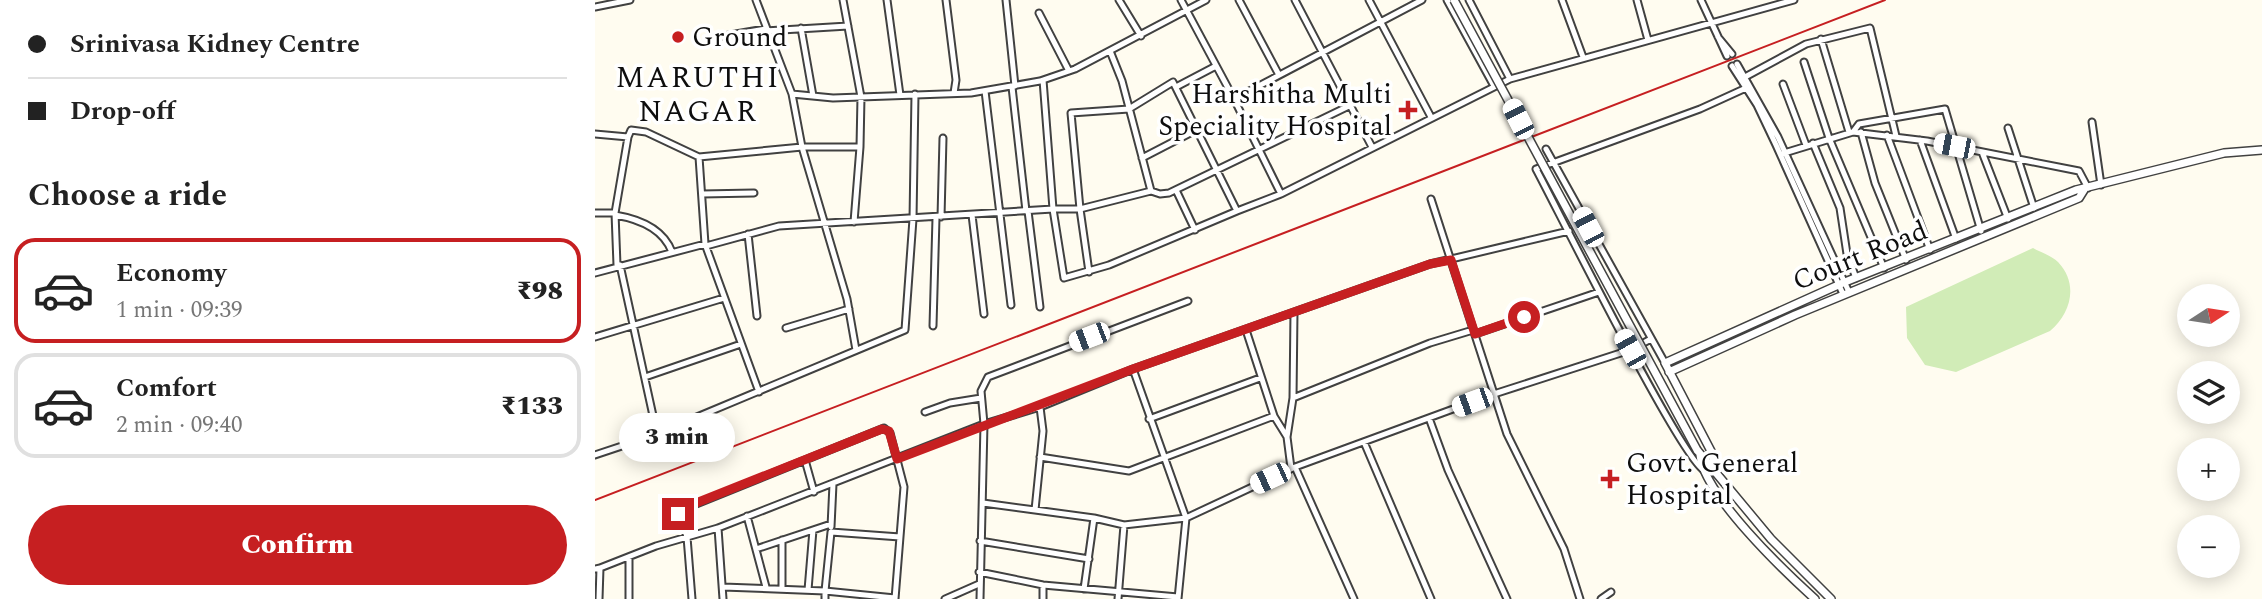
<!DOCTYPE html>
<html lang="en">
<head>
<meta charset="utf-8">
<style>
  body { margin:0; font-family:Spectral,serif; background:#f6f6f6; color:#222; height:100vh; display:flex; flex-direction:column; font-size:26px; white-space:nowrap }
  * { box-sizing:border-box; margin:0 }
  p { font-size:23px; color:#767676 }
  .icon { flex:none; width:38px; height:38px; fill:none; stroke:currentColor; stroke-width:2; stroke-linecap:round; stroke-linejoin:round }
  .map { position:relative; flex:1; overflow:hidden }
  .drawer { display:flex; flex-direction:column; background:#fff; width:595px }
  .drawer>* { flex:none }
  .top-card { display:grid; align-content:center; height:154px; padding:0 28px; background:#fff }
  .needle { width:46px; rotate:78deg }
  .fabs { position:absolute; left:1582px; top:284px; display:grid; gap:14px }
  .fabs a { display:grid; place-items:center; width:63px; height:63px; border-radius:50%; background:#fff; box-shadow:0 4px 18px #0003; font-size:35px }
  .end { position:absolute; width:32px; height:32px; margin:-16px; border:9px solid #c61f21; background:#fff; box-shadow:0 0 0 4px #fff }
  .from { border-radius:50% }
  .bubble { position:absolute; height:49px; border-radius:24px; background:#fff; box-shadow:0 4px 18px #0003; font-size:23px; font-weight:800; line-height:49px; text-align:center }
  .car { position:absolute; width:21px; height:42px; margin:-21px -10px; border-radius:9px; box-shadow:0 0 5px 2px #0007; background:linear-gradient(#fff 24%,#345 0 40%,#fff 0 76%,#345 0 86%,#fff 0) }
  .top-card b { display:flex; align-items:center; gap:24px; height:66px; font-size:26px }
  .top-card b+b { border-top:2px solid #e0e0e0 }
  .top-card i { width:18px; height:18px; background:#222 }
  ul { padding:0; list-style:none }
  li { display:flex; align-items:center; gap:21px; height:105px; margin:0 14px 10px; padding:0 14px; border:4px solid #e0e0e0; border-radius:21px }
  li div { flex:1 }
  li b { display:block; font-size:26px }
  li em { font-style:normal; font-weight:800 }
  li.on { border-color:#c61f21 }
  li>.icon { width:63px; height:63px; stroke-width:1.5 }
  h2 { padding:0 28px; font-size:32px; line-height:84px }
  .primary-button { display:flex; gap:14px; margin-top:auto; padding:14px 28px }
  .primary-button a { flex:1; height:80px; border-radius:42px; background:#c61f21; color:#fff; font-size:28px; font-weight:800; line-height:80px; text-align:center }
  main { display:flex; flex:1; min-height:0 }
  .map>svg:first-child { display:block }
  .green { fill:#d1ecb7 }
  .lines { fill:none; stroke-linecap:round; stroke-linejoin:round }
  .minor-casing { stroke:#414141; stroke-width:9 }
  .tertiary-casing { stroke:#414141; stroke-width:10 }
  .minor { stroke:#fff; stroke-width:5 }
  .tertiary { stroke:#fff; stroke-width:7 }
  .rail { stroke:#c61f21; stroke-width:2 }
  .tertiary-bridge-casing { stroke:#414141; stroke-width:10; stroke-linecap:butt }
  .tertiary-bridge { stroke:#fff; stroke-width:7 }
  .route { stroke:#c61f21; stroke-width:9 }
  .poi-dot { fill:#c61f21; stroke:#fff; stroke-width:2.5 }
  .labels { text-anchor:middle; dominant-baseline:central; stroke-width:7; stroke-linejoin:round; paint-order:stroke }
  .poi-label { font-size:28px; fill:#0e0e0e; stroke:#fff; text-anchor:start }
  .street-label { font-size:28px; fill:#0e0e0e; stroke:#fff }
  .neighbourhood-label { font-size:30px; letter-spacing:2px; fill:#0e0e0e; stroke:#fff }
</style>
</head>
<body>
<main>
<section class="drawer">
<div class="top-card">
<b><i class="from"></i>Srinivasa Kidney Centre</b>
<b><i></i>Drop-off</b>
</div>
<h2>Choose a ride</h2>
<ul>
<li class="on"><svg class="icon" aria-label="car" viewBox="0 0 24 24"><path d="M5 17H2v-5l4-1 3-4h7l3 4 3 1v5h-3M9 17h6M6 11h13"/><circle cx="7" cy="17" r="2"/><circle cx="17" cy="17" r="2"/></svg><div><b>Economy</b><p>1 min · 09:39</p></div><em>₹98</em></li>
<li><svg class="icon" aria-label="car" viewBox="0 0 24 24"><path d="M5 17H2v-5l4-1 3-4h7l3 4 3 1v5h-3M9 17h6M6 11h13"/><circle cx="7" cy="17" r="2"/><circle cx="17" cy="17" r="2"/></svg><div><b>Comfort</b><p>2 min · 09:40</p></div><em>₹133</em></li>
</ul>
<div class="primary-button"><a>Confirm</a></div>
</section>
<div class="map">
<svg width="1667" height="599" viewBox="0 0 1667 599">
  <rect width="100%" height="100%" fill="#fffcf0"/>
  <path class="green" d="M1438 248C1445 252 1457 256 1463 262 1484 284 1476 313 1455 331L1361 372 1330 365 1312 338 1311 307Z"/>
  <g class="lines">
    <g class="minor-casing">
      <path id="minor" d="M161 0 197 94 207 147 252 299 261 350
        M292 0 305 95
        M351 0 361 80 359 93
        M411 0 420 86
        M524 0 546 36
        M586 0 639 99 827 0
        M644 0 684 75
        M700 0 777 147
        M774 0 836 117
        M852 0 899 86
        M874 0 915 79
        M967 0 988 57
        M1042 0 1053 40
        M1106 0 1132 56
        M0 7 35 0
        M444 13 474 71
        M206 28 218 96
        M170 31 253 26
        M123 37 170 29
        M1123 37 1137 54
        M1226 39 1254 132
        M1209 62 1234 138 1289 268
        M1142 64 1183 137 1254 292
        M1137 66 1162 105 1181 145 1248 294
        M1150 77 1211 44 1275 28 1301 136
        M578 82 642 211 514 265 469 278 458 209H485L476 113 534 109Z
        M1188 84 1211 145
        M417 87 431 211
        M581 87 621 66
        M390 91 416 305
        M197 94 238 98 376 93 445 81 480 69 611 0
        M639 99 686 194 915 79 1199 0
        M1497 122 1506 185
        M1413 128 1439 208
        M1258 132 1264 124 1350 109 1386 231
        M1266 132 1280 183 1311 260
        M0 134 33 137 36 130 51 132 104 157 207 147H265L266 97 248 0
        M1292 135 1335 250
        M1325 140 1361 239
        M1218 143 1245 208 1252 254 1261 278
        M951 149 1070 363
        M1387 152 1413 219
        M1186 154 1258 132 1332 141 1484 171 1493 188
        M104 157 110 244 164 392
        M547 158 603 129
        M581 190 600 230
        M556 191 565 194 574 193 756 105
        M107 194 159 193
        M836 199 912 434 969 549 985 599
        M433 211 445 307
        M642 211 686 194
        M0 213H20L22 265
        M20 213 33 137
        M20 215C44 219 68 228 77 252
        M377 215 389 314
        M346 217 348 138
        M259 222 265 147
        M153 234 162 316
        M111 246 184 226 458 209 448 80
        M25 265 62 434
        M494 272 485 209 556 191 527 81 515 51
        M0 273 110 244
        M593 301 393 377 386 391 389 424 445 407 538 369 699 312 698 398 692 437 696 468
        M699 312 835 264 974 231
        M338 326 341 218
        M191 328 254 309
        M651 330 679 416 692 437
        M880 334 1004 292
        M0 337 129 298
        M50 377 146 344
        M698 398 835 343 878 330
        M445 407 448 431 440 510 499 518 489 589
        M330 412 355 403 386 398
        M834 418 853 470 912 599
        M554 419 665 378
        M769 442 836 599
        M0 455 54 437 310 330 318 219 320 94
        M445 457 534 471 679 416
        M210 460 219 492
        M700 467 759 599
        M1110 471C1088 463 962 208 941 169L1105 109 1151 88
        M388 503 440 510
        M152 516 171 587
        M499 518 529 525 591 518 538 369
        M236 527 238 484
        M123 528 389 424 385 599
        M385 541 494 559
        M161 549 236 524
        M34 557V599
        M5 568 61 546 123 528 128 599
        M0 569 5 568 4 599
        M384 572 448 585 583 597
        M128 587 230 591 236 532 305 537
        M187 588V540
        M213 590 218 530
        M97 599 92 537 84 511 289 428 295 433 309 487 300 599
        M230 599V591L300 598
        M350 599 384 584
        M448 599V585
        M523 599 529 525
        M583 599 591 518 700 467 899 394 1035 350 1056 339
        M1006 599 1016 592"/>
    </g>
    <g class="tertiary-casing">
      <path id="tertiary" d="M1074 372 1200 315 1484 198 1489 190
        M1102 450 1176 539 1236 599
        M1105 455C1109 495 1189 571 1220 599
        M1118 465V455L1070 363 1250 282 1481 190 1629 153 1667 150"/>
    </g>
    <use href="#minor" class="minor"/>
    <use href="#tertiary" class="tertiary"/>
    <path class="rail" d="M0 500 1290 0"/>
    <g class="tertiary-bridge-casing">
      <path id="tertiary-bridge" d="M859 0 1102 450"/>
    </g>
    <use href="#tertiary-bridge" class="tertiary-bridge"/>
  </g>
  <g class="lines">
    <path class="route" d="M83 514 86 509 287 429 294 431 302 459 538 369 835 264 856 260 880 334 929 317"/>
  </g>
  <g class="poi-dot">
    <circle cx="83" cy="37" r="7"/>
    <path d="M809.5 99.5h7v7h7v7h-7v7h-7v-7h-7v-7h7z"/>
    <path d="M1011.5 468.5h7v7h7v7h-7v7h-7v-7h-7v-7h7z"/>
  </g>
  <g class="labels">
    <g class="poi-label">
      <text x="97" y="37">Ground</text>
      <text x="797" y="94" text-anchor="end">Harshitha Multi<tspan x="797" dy="32">Speciality Hospital</tspan></text>
      <text x="1031" y="463">Govt. General<tspan x="1031" dy="32">Hospital</tspan></text>
    </g>
    <g class="street-label">
      <text transform="translate(1265 256) rotate(-22)">Court Road</text>
    </g>
    <g class="neighbourhood-label">
      <text x="103" y="78">MARUTHI<tspan x="103" dy="34">NAGAR</tspan></text>
    </g>
  </g>
</svg>
<div class="fabs">
<a><svg class="needle" viewBox="-14 -14 28 28"><path d="M0-13l5 13h-10z" fill="#e53935"/><path d="M0 13l5-13h-10z" fill="#767676"/></svg></a>
<a><svg class="icon" aria-label="layers" viewBox="0 0 24 24"><path d="M12 4l9 5-9 5-9-5zM3 14l9 5 9-5"/></svg></a>
<a>+</a>
<a>−</a>
</div>
<i class="end from" style="left:929px;top:317px"></i>
<i class="end" style="left:83px;top:514px"></i>
<div class="bubble" style="left:24px;top:413px;width:116px">3 min</div>
<i class="car" style="left:923px;top:119px;rotate:333deg"></i>
<i class="car" style="left:1359px;top:146px;rotate:281deg"></i>
<i class="car" style="left:993px;top:227px;rotate:332deg"></i>
<i class="car" style="left:494px;top:337px;rotate:249deg"></i>
<i class="car" style="left:1035px;top:349px;rotate:331deg"></i>
<i class="car" style="left:877px;top:402px;rotate:250deg"></i>
<i class="car" style="left:675px;top:478px;rotate:245deg"></i>
</div>
</main>
</body>
</html>
